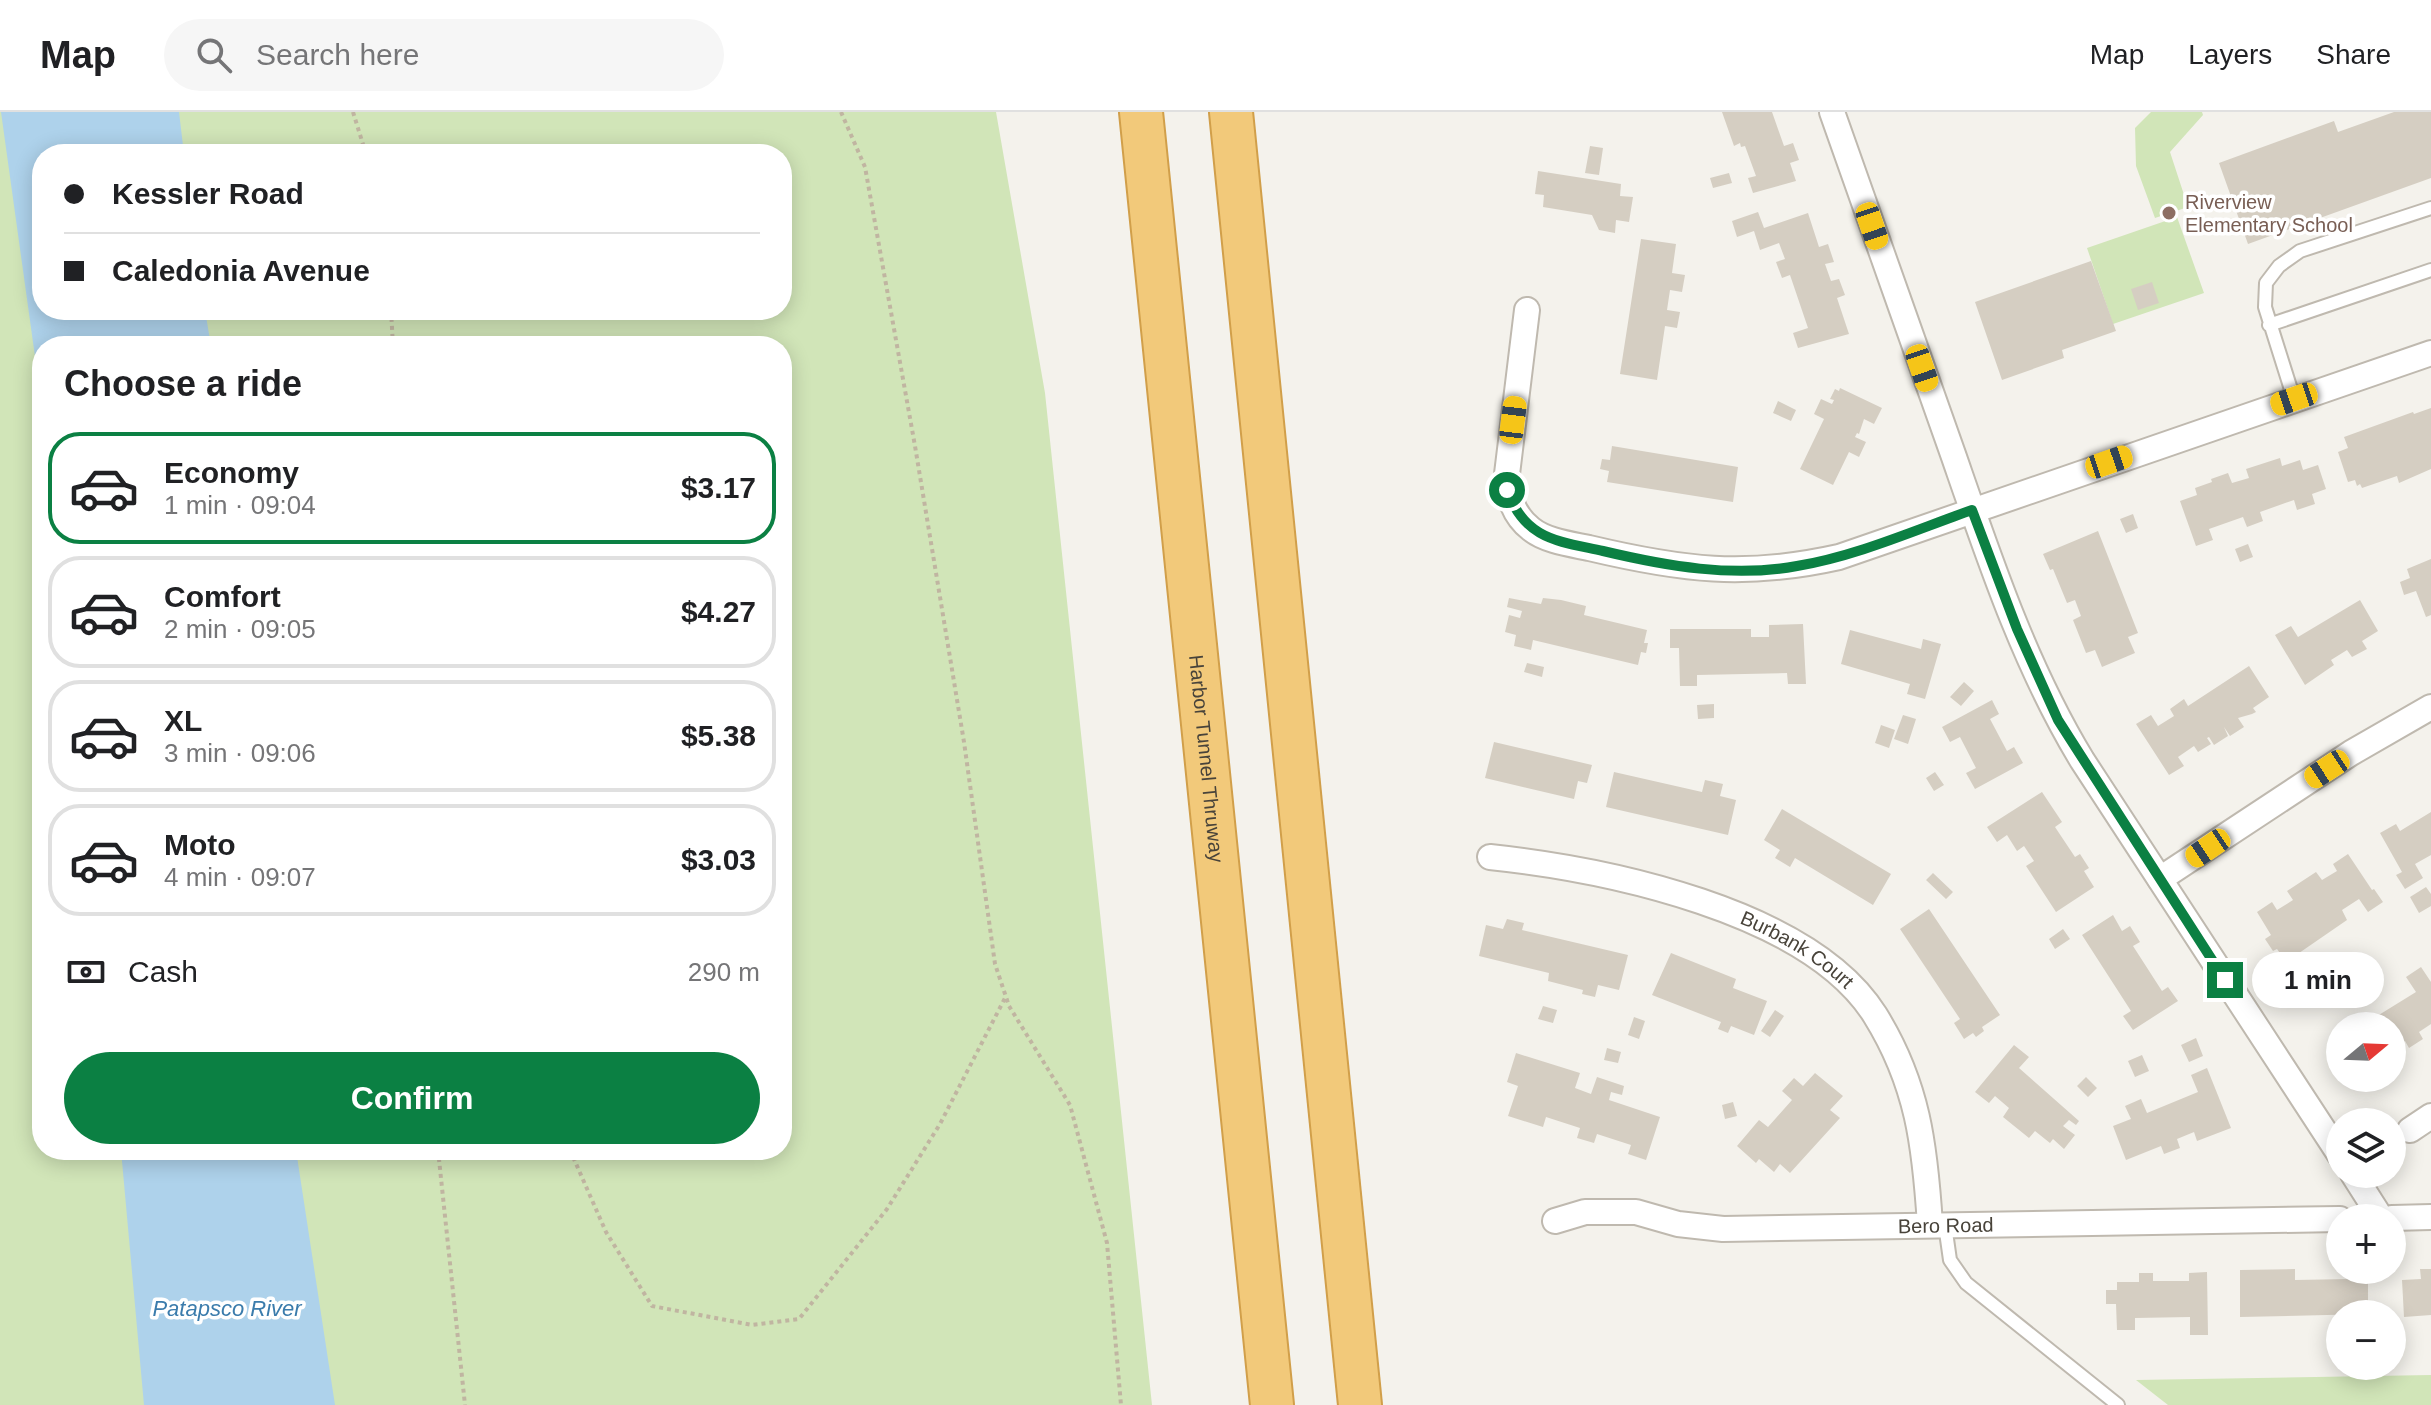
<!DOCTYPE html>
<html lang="en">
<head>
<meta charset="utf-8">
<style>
  body { margin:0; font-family:Helvetica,sans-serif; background:#f6f6f6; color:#202124; height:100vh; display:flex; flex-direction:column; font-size:30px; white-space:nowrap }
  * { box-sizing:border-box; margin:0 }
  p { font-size:26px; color:#757577 }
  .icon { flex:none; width:44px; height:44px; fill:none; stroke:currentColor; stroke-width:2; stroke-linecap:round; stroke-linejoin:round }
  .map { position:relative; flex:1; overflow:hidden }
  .side { position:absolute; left:32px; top:224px; width:760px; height:824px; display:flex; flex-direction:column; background:#fff; border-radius:32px; box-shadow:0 4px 20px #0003 }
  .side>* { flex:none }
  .hud { position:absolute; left:32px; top:32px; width:760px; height:176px; border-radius:32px; box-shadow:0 4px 20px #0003; display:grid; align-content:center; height:176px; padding:0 32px; background:#fff }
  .needle { width:52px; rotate:71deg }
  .fabs { position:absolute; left:2326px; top:900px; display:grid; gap:16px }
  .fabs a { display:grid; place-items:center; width:80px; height:80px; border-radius:50%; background:#fff; box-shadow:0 4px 20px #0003; font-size:40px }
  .end { position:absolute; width:36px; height:36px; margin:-18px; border:10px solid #0b8043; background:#fff; box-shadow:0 0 0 4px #fff }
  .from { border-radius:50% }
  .bubble { position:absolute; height:56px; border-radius:28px; background:#fff; box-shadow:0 4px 20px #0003; font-size:26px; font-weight:700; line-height:56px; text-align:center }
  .car { position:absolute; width:24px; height:48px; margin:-24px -12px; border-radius:10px; box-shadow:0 0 6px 2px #0007; background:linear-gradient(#f5c518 24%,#345 0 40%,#f5c518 0 76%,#345 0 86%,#f5c518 0) }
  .hud b { display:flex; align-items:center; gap:28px; height:76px; font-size:30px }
  .hud b+b { border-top:2px solid #e0e0e0 }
  .hud i { width:20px; height:20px; background:#202124 }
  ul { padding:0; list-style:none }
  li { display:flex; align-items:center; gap:24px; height:112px; margin:0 16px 12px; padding:0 16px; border:4px solid #e0e0e0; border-radius:32px }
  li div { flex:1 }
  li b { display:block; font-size:30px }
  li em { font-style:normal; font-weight:700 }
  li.selected { border-color:#0b8043 }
  li>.icon { width:72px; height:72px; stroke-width:1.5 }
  h2 { padding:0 32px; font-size:36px; line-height:96px }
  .pay { display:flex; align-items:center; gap:20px; height:88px; padding:0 32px; font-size:30px }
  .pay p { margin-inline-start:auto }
  .action { display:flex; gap:16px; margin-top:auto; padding:16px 32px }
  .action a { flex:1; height:92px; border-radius:48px; background:#0b8043; color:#fff; font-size:32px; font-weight:700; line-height:92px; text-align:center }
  header { display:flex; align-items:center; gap:48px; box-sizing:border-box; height:112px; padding:0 40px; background:#fff; border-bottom:2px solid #e0e0e0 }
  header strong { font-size:38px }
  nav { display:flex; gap:44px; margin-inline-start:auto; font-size:28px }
  .search { width:560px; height:72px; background:#f6f6f6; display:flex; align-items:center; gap:20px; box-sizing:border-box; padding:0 28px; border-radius:44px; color:#757577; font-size:30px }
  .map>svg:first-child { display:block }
  .green { fill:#d1e5b8; fill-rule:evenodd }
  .water { fill:#aed2eb }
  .building { fill:#d5cec2 }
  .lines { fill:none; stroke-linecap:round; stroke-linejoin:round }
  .lane-casing { stroke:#bfb9af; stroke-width:16 }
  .street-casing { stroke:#bfb9af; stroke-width:28 }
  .highway-casing { stroke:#d19f4a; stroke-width:46 }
  .path { stroke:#c0b5a1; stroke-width:4; stroke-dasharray:4 4; stroke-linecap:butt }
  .lane { stroke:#fff; stroke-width:12 }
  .street { stroke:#fff; stroke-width:24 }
  .highway { stroke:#f2c97a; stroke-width:42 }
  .route { stroke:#0b8043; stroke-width:10 }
  .education-dot { fill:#8d6e63; stroke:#fff; stroke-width:3 }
  .labels { text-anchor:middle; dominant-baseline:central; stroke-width:7; stroke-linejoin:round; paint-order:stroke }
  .education-label { font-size:20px; fill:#785e54; stroke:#fff; text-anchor:start }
  .street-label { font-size:20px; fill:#48433a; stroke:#fff }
  .water-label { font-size:22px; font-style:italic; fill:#3b7cac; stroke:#fff }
</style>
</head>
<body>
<header>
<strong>Map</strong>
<div class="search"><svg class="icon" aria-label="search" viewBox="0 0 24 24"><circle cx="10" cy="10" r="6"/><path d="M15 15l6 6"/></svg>Search here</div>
<nav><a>Map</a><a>Layers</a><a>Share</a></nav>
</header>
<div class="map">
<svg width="2431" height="1293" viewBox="0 0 2431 1293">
  <rect width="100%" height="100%" fill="#f4f2ec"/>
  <path class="green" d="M0 0H996L1045 281 1152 1293H0ZM42 42H782V198H42ZM42 234H782V1038H42Z
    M2151 0H2202L2203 3 2170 40 2188 95 2155 106 2136 54 2135 16Z
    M2177 105 2204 181 2113 212 2087 136Z
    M2431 1263V1293H2168L2136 1268Z"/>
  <path class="water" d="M1 0H179L184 42H42V198H205L211 234H42V295Z
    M121 1038H296L335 1293H144Z"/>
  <path class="building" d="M1722 0H1772L1784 34 1793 31 1799 48 1790 51 1796 69 1753 81 1748 66 1756 64 1745 34 1741 35 1740 31 1734 34Z
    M2394 0H2431V66L2248 132 2219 51 2334 9 2338 20Z
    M1590 34 1603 36 1599 63 1585 61Z
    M1538 59 1621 72 1620 84 1633 85 1629 110 1616 108 1615 121 1599 118 1592 103 1543 95 1544 83 1535 82Z
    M1729 61 1732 71 1713 76 1710 66Z
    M1758 100 1764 116 1808 101 1819 135 1828 132 1834 150 1825 152 1831 169 1839 167 1845 183 1837 186 1849 222 1798 236 1793 221 1808 216 1790 163 1782 166 1776 150 1785 147 1779 131 1760 138 1754 119 1737 125 1732 109Z
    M1641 127 1676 132 1672 161 1685 163 1682 180 1670 178 1667 198 1680 200 1677 216 1665 214 1657 268 1620 262Z
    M2091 149 2116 219 2062 238 2064 246 2002 268 1975 190Z
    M2152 170 2159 191 2138 198 2131 177Z
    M1840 276 1882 296 1874 312 1864 307 1859 322 1857 321 1855 325 1866 330 1859 345 1849 340 1833 373 1800 357 1824 307 1814 302 1821 287 1832 292 1834 288 1830 287 1835 277 1839 279Z
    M1778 289 1796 298 1791 309 1773 301Z
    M2431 296V357L2399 371 2397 364 2362 376 2360 372 2357 374 2355 368 2348 370 2338 340 2348 336 2344 325 2413 300 2414 302Z
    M1612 334 1738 355 1733 390 1607 370 1609 359 1600 357 1602 347 1610 348Z
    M2280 346 2282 354 2300 348 2303 358 2318 353 2326 377 2312 382 2315 392 2297 398 2294 388 2260 400 2263 409 2247 415 2243 405 2209 417 2213 428 2196 434 2180 389 2197 383 2195 376 2212 370 2211 367 2228 361 2232 371 2249 366 2246 357Z
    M2133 402 2138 416 2126 421 2120 407Z
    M2098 419 2138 521 2128 525 2135 541 2102 555 2095 538 2086 541 2073 508 2081 504 2075 488 2067 491 2053 457 2050 458 2043 442Z
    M2248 432 2253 445 2240 450 2235 437Z
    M2431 447V503L2426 505 2416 479 2404 483 2400 470 2410 466 2407 457Z
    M1509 486 1541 492 1543 486 1561 488 1586 494 1584 503 1647 518 1644 531H1648L1646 541 1641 540 1638 553 1533 528 1531 538 1514 534 1516 523 1505 520 1509 503 1520 506 1522 499 1507 495Z
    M2360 488 2378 519 2362 529 2367 537 2352 545 2347 538 2331 548 2334 553 2305 573 2275 523 2291 514 2298 525Z
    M1803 512 1806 572H1788L1787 561 1697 563V574H1680L1679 536H1670V517H1751V525H1769V513Z
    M1850 518 1921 537 1923 527 1941 532 1925 587 1907 582 1910 572 1841 552Z
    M1527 551 1544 555 1542 565 1524 560Z
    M2249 554 2269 585 2253 596 2256 600 2252 602 2238 606 2244 615 2230 624 2224 615 2228 624 2214 633 2209 625 2207 626 2211 632 2198 640 2194 634 2178 645 2184 654 2169 663 2136 612 2151 603 2158 614 2174 604 2170 597 2184 587 2188 594Z
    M1964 570 1974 579 1961 594 1950 585Z
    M1992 588 1999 602 1990 607 2007 639 2014 635 2023 651 1975 677 1966 661 1976 656 1960 625 1950 630 1942 615Z
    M1714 592V606L1698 607 1697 593Z
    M1903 603 1916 607 1908 632 1894 627Z
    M1881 613 1895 618 1889 636 1875 631Z
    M1494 630 1592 653 1587 671 1578 669 1574 687 1485 666Z
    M1614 660 1702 680 1705 668 1723 672 1720 684 1736 688 1728 723 1606 695Z
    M1935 660 1944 673 1934 679 1926 666Z
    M2042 680 2062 710 2055 715 2075 745 2080 742 2089 756 2084 759 2094 775 2056 800 2026 754 2034 749 2024 734 2017 739 2007 723 1997 730 1987 715Z
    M1782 697 1891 762 1873 793 1795 746 1790 755 1775 746 1780 738 1764 728Z
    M2431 700V743L2415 752 2423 766 2405 777 2396 763 2402 760 2380 721 2396 712 2400 719Z
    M2348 742 2372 778 2374 777 2383 790 2368 800 2359 787 2342 798 2347 808 2286 850 2277 837 2273 839 2265 827 2271 823 2257 800 2272 790 2277 798 2293 788 2287 779 2316 760 2322 768 2337 759 2333 752Z
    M1933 761 1953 780 1946 787 1926 768Z
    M2426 775 2431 782V794L2419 801 2410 785Z
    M1929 797 2000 903 1982 915 1984 919 1976 925 1973 921 1964 927 1954 911 1960 907 1900 817Z
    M2113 803 2122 819 2130 814 2140 830 2133 834 2162 879 2168 875 2178 889 2133 918 2123 904 2131 899 2082 823Z
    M1507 807 1524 811 1522 818 1628 843 1619 878 1598 873 1595 885 1582 882 1583 878 1548 869 1549 861 1479 844 1486 813 1503 817Z
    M2063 817 2070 827 2055 837 2049 827Z
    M1671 841 1736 867 1733 876 1767 889 1754 923 1731 914 1728 921 1718 917 1721 910 1652 883Z
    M2309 847 2316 860 2307 866 2299 853Z
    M2421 855 2431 870V912L2419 920 2423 927 2409 936 2405 929 2392 938V914H2361L2416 880 2406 865Z
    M1543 894 1557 898 1553 911 1538 907Z
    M1775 898 1784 904 1770 925 1761 919Z
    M1634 905 1645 909 1639 927 1628 923Z
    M2196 926 2203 944 2189 950 2181 933Z
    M2014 933 2029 945 2019 956 2079 1009 2076 1013 2069 1008 2063 1014 2075 1023 2064 1037 2053 1027 2050 1031 2035 1019 2029 1026 2003 1005 2009 996 1995 984 1989 991 1975 980Z
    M1607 936 1621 940 1618 951 1604 948Z
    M1516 941 1580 961 1575 976 1591 982 1597 965 1624 974 1622 983 1611 980 1609 988 1660 1005 1646 1048 1628 1042 1631 1033 1597 1022 1594 1031 1577 1026 1580 1016 1546 1005 1543 1015 1508 1004 1518 974 1507 970Z
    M2142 943 2149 959 2135 965 2128 949Z
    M2207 956 2231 1016 2197 1029 2194 1020 2177 1027 2180 1036 2164 1042 2161 1034 2126 1048 2113 1014 2131 1007 2125 994 2141 987 2147 1001 2198 980 2191 963Z
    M1815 961 1843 984 1830 998 1840 1006 1790 1061 1780 1052 1774 1060 1759 1047 1756 1051 1737 1034 1759 1008 1768 1015 1792 988 1782 979 1794 966 1803 974Z
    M2086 965 2097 976 2088 985 2077 974Z
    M1733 990 1737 1004 1725 1007 1722 993Z
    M2295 1157V1168L2349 1167V1158H2368V1202L2240 1205V1158Z
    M2420 1157H2431V1203L2404 1205 2402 1168 2421 1167Z
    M2207 1160 2208 1223H2190V1205L2135 1206V1218H2117L2116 1192H2106V1178H2117V1170H2139V1161H2153V1169H2189V1161Z"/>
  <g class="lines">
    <g class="lane-casing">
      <path id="lane" d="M2269 213 2431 158
        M2294 287 2265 195 2266 171 2279 154 2300 139 2431 96
        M1945 1113 1950 1148 1966 1171 2118 1293"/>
    </g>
    <g class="street-casing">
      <g id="street">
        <path d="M1832 0C1873 115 1913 230 1954 345 1990 449 2025 554 2082 648L2340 1043"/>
        <path d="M1527 198 1507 362C1507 383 1514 404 1531 417 1546 429 1570 432 1589 436 1682 458 1745 466 1839 445L2431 241"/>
        <path id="s1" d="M1490 745C1604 757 1809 798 1875 903 1918 972 1925 1034 1930 1113"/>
        <path d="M2160 767 2351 641 2431 595"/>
        <path d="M2410 1018 2431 1004"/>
        <path d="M2353 1062 2381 1106"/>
        <path d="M2392 1106 2431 1105"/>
        <path id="s2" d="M1555 1109 1585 1100H1636L1678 1112 1723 1117 2340 1107"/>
      </g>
    </g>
    <g class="highway-casing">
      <g id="highway">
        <path id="s3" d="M1141 0 1272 1293"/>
        <path d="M1231 0 1360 1293"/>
      </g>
    </g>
    <path class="path" d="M353 0 366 42
      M841 0 865 55 915 334 964 630 995 852 1009 894 1070 993 1107 1131 1121 1293
      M391 198 393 234
      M438 1038 465 1293
      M570 1038 606 1120 652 1194 752 1213 799 1207 887 1097 940 1012 1005 886"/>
    <use href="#lane" class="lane"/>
    <use href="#street" class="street"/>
    <use href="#highway" class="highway"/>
  </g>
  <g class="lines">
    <path class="route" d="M1507 378C1525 428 1558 429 1603 439 1666 454 1733 466 1797 454 1857 444 1915 418 1972 398L2017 517 2058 608 2225 868"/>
  </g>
  <circle class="education-dot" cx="2169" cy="101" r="8"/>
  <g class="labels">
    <g class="education-label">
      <text x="2185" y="90">Riverview<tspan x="2185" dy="23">Elementary School</tspan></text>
    </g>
    <g class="street-label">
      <text stroke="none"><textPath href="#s3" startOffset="650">Harbor Tunnel Thruway</textPath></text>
      <text stroke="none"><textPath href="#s1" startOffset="324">Burbank Court</textPath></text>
      <text stroke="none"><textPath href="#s2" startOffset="394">Bero Road</textPath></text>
    </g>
    <g class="water-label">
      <text x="227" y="1196">Patapsco River</text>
    </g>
  </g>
</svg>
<div class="fabs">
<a><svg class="needle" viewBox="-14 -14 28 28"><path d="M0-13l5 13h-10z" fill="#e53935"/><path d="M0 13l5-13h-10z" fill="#757577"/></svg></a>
<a><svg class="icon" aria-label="layers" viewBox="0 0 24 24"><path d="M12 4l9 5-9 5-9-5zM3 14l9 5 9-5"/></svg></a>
<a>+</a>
<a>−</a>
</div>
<i class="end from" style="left:1507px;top:378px"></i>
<i class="end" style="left:2225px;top:868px"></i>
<div class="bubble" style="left:2252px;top:840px;width:132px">1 min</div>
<i class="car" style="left:1872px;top:114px;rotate:161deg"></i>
<i class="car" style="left:1922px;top:256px;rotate:161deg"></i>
<i class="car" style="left:2294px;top:287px;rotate:251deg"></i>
<i class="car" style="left:1513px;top:308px;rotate:7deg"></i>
<i class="car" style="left:2109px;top:350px;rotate:71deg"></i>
<i class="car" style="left:2327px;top:657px;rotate:237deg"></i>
<i class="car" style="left:2208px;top:736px;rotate:236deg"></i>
<div class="hud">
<b><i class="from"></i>Kessler Road</b>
<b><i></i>Caledonia Avenue</b>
</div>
<section class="side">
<h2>Choose a ride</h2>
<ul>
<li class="selected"><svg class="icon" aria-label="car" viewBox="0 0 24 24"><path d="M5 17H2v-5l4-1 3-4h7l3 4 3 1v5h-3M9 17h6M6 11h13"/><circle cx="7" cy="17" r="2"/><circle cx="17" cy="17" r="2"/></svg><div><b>Economy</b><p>1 min · 09:04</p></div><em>$3.17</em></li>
<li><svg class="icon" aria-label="car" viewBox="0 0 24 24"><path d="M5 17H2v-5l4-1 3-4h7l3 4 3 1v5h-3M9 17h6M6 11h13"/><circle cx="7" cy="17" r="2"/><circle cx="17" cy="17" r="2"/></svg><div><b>Comfort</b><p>2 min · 09:05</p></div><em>$4.27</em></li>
<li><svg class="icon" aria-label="car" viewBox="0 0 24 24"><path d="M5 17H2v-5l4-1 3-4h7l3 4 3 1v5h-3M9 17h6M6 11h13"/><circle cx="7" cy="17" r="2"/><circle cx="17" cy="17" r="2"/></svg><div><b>XL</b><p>3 min · 09:06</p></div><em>$5.38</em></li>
<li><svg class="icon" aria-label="car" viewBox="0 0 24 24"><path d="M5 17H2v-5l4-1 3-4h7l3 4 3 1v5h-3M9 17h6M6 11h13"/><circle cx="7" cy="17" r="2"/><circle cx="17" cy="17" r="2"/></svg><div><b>Moto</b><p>4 min · 09:07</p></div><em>$3.03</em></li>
</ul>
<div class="pay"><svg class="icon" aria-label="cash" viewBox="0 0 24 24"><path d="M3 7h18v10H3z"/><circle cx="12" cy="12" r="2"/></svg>Cash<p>290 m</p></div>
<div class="action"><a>Confirm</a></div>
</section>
</div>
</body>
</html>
